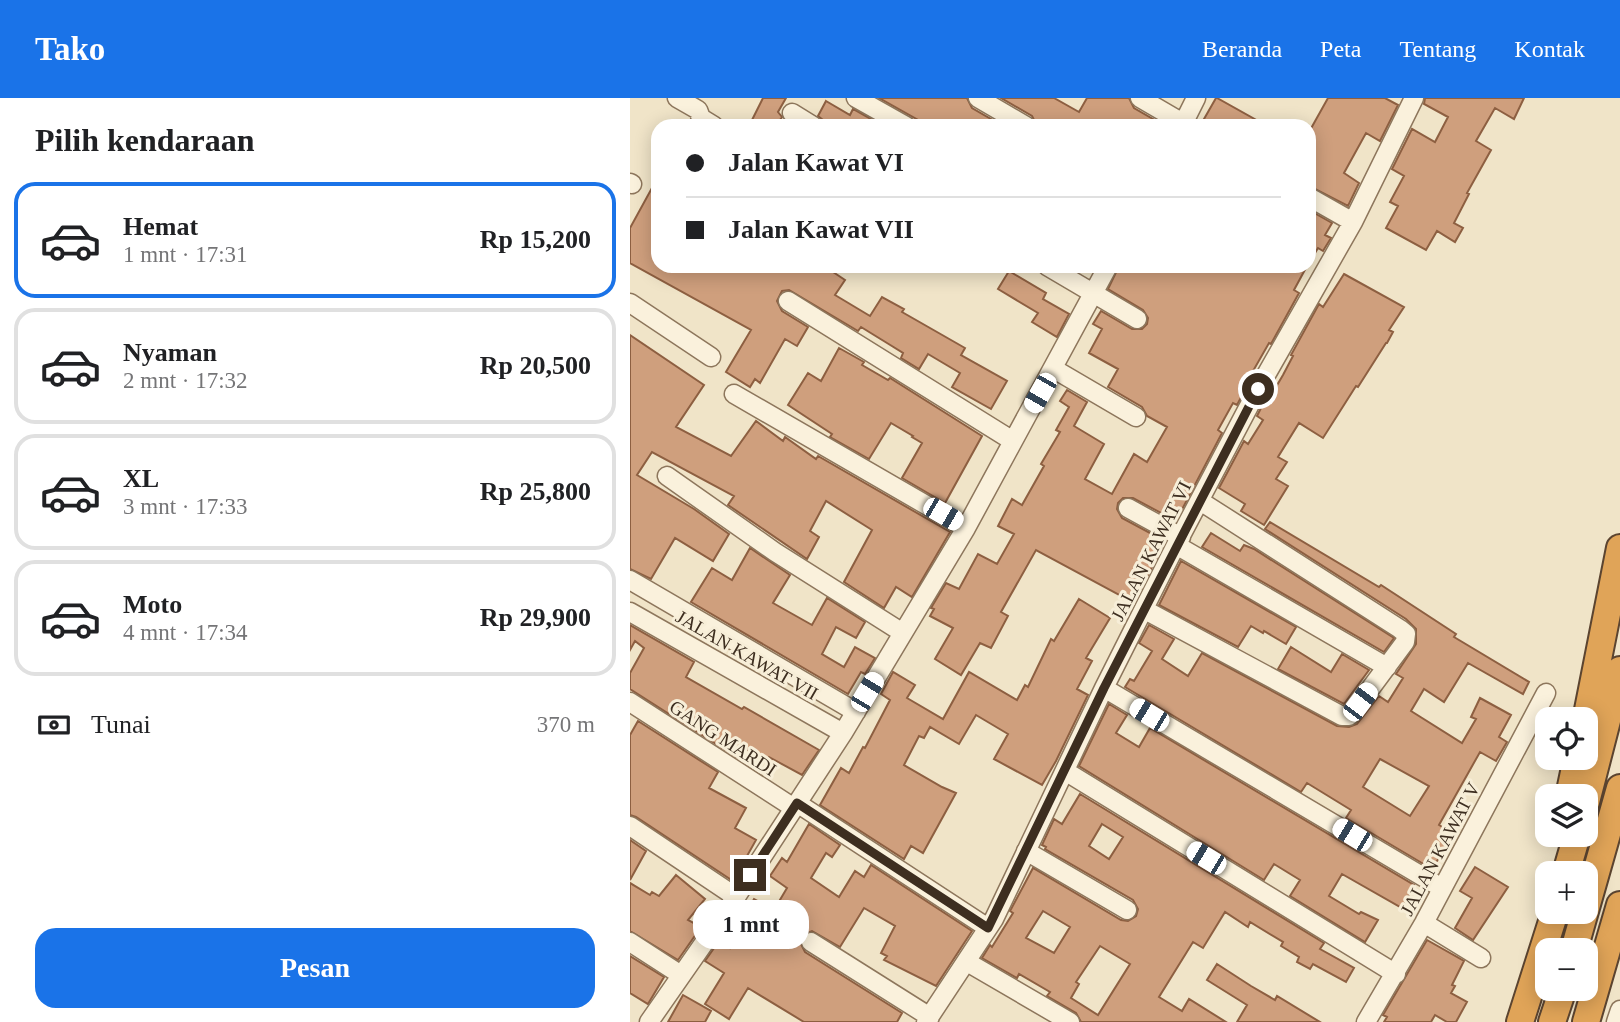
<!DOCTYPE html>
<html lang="id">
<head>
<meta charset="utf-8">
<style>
  body { margin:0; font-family:Georgia,serif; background:#f2f2f2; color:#202124; height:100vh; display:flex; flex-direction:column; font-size:26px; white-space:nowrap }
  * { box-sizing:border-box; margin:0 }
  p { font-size:23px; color:#757577 }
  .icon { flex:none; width:38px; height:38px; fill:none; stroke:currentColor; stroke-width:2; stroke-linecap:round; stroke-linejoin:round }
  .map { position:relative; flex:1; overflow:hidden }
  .panel { display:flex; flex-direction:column; background:#fff; width:630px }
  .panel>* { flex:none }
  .banner { position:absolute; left:21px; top:21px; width:665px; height:154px; border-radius:21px; box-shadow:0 4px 18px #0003; display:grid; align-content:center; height:154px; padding:0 35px; background:#fff }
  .buttons { position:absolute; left:905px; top:609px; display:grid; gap:14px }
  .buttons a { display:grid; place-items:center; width:63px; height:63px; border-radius:14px; background:#fff; box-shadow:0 4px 18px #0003; font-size:35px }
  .end { position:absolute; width:32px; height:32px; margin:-16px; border:9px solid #3d2e20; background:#fff; box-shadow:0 0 0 4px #fff }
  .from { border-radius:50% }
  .bubble { position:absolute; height:49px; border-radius:21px; background:#fff; box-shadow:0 4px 18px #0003; font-size:23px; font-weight:600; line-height:49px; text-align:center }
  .car { position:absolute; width:21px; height:42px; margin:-21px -10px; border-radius:9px; box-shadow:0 0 5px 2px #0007; background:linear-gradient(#fff 24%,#345 0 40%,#fff 0 76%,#345 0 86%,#fff 0) }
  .banner b { display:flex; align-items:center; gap:24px; height:66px; font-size:26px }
  .banner b+b { border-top:2px solid #e0e0e0 }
  .banner i { width:18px; height:18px; background:#202124 }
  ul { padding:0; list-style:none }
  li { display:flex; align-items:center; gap:21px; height:116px; margin:0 14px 10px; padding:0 21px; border:4px solid #e0e0e0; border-radius:21px }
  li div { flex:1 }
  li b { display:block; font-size:26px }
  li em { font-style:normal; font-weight:600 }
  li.on { border-color:#1a73e8 }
  li>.icon { width:63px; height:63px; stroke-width:1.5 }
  h2 { padding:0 35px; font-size:32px; line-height:84px }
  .pay { display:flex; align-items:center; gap:18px; height:77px; padding:0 35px; font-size:26px }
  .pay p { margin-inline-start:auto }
  .action { display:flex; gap:14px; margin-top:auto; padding:14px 35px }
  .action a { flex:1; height:80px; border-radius:21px; background:#1a73e8; color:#fff; font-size:28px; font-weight:600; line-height:80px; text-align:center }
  header { display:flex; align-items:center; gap:42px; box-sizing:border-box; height:98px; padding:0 35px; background:#1a73e8; color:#fff }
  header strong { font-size:33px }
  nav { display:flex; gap:38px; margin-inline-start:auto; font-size:24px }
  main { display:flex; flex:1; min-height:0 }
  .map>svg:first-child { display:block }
  .building { fill:#cf9f7d; stroke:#8d5f41; stroke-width:2; fill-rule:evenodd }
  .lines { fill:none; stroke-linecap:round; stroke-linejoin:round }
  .minor-casing { stroke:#8d765c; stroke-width:21 }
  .highway-casing { stroke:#5b4430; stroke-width:30 }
  .minor { stroke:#faf1dc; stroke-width:18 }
  .highway { stroke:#e0a458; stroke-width:26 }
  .route { stroke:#3d2e20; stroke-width:9 }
  .labels { text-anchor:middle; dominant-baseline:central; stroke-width:6; stroke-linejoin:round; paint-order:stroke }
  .street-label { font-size:19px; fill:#3d2e20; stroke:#f7eed8 }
</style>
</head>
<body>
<header>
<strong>Tako</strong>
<nav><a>Beranda</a><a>Peta</a><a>Tentang</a><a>Kontak</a></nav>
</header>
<main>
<section class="panel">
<h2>Pilih kendaraan</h2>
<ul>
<li class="on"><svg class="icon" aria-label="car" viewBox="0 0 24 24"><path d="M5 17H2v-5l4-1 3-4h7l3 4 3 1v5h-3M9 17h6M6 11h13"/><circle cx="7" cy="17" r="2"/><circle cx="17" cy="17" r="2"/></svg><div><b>Hemat</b><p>1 mnt · 17:31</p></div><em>Rp 15,200</em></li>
<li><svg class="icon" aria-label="car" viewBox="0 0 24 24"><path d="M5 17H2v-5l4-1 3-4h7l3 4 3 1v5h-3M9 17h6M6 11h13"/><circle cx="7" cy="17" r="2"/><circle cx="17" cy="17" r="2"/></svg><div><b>Nyaman</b><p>2 mnt · 17:32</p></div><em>Rp 20,500</em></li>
<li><svg class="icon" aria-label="car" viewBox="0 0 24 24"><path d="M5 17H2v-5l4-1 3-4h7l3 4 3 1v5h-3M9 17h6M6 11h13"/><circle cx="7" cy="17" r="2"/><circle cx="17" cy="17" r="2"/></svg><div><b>XL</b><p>3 mnt · 17:33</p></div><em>Rp 25,800</em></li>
<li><svg class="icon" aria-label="car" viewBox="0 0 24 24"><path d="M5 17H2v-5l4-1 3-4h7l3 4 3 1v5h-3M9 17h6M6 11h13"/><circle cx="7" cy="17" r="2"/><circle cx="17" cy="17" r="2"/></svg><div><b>Moto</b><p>4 mnt · 17:34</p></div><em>Rp 29,900</em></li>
</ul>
<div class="pay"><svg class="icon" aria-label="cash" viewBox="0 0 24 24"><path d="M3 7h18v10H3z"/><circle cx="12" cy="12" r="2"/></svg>Tunai<p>370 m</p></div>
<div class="action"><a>Pesan</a></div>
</section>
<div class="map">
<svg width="990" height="924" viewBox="0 0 990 924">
  <rect width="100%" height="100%" fill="#f0e4c8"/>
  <path class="building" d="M133 0H156L148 14 152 19 146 28H119Z
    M249 0H337L342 10 373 28H299Z
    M371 0H424L449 14 457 0H499L504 10 535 28H407L402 18Z
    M586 0H587L637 28H570Z
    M698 0H755L768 7 750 43 736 35 714 75 729 85 718 108 679 88V34Z
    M795 0H894L884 21 865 10 846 43 861 52 837 95 839 96 824 125 833 130 825 144 807 133 796 152 756 130 768 108 760 104 774 78 762 71 782 31 805 44 818 19 794 6Z
    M196 3 220 17 223 11 253 28H194L193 22 188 18Z
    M28 79V168H194L215 182 205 197 240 218 252 199 274 211 272 214 335 250 331 257 377 283 361 311 322 289 330 275 298 256 289 271 271 260 273 255 257 245 231 229 228 233 159 192 152 193 147 203 152 213 178 229 167 248 155 241 130 285 125 281 120 289 96 274 121 232 0 165V130Z
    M679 112 702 125 695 137 701 140 693 153 688 150 679 165Z
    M489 168H677L664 192 669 195 641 246 639 245 615 287 617 288 607 307 603 305 588 332 592 335 546 423 503 400H493L488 405 487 411 492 420 535 443 504 505 406 452 371 514 378 518 361 550 350 545 331 577 305 561 323 530 300 518 304 511 301 510 316 485 329 491 348 456 367 466 384 436 368 428 382 401 392 407 414 368 411 366 430 334 426 332 439 309 430 303 437 292 457 304 444 328 474 346 455 381 482 396 504 356 517 364 537 329 517 318 512 309 478 289 488 271 459 255 472 231 463 226 471 213 502 231H512L517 226 518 220 513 212 478 191Z
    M379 173 416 195 413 201 439 216 427 239 402 224 408 215 368 191Z
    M714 176 774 209 759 232 763 234 757 245H756L728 289 726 288 693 340 669 325 648 359 657 364 646 381 658 388 634 427 611 413 615 406 589 390 614 343 618 346 633 322 627 318 636 300 639 301 653 277 663 258 661 257 689 206 693 209Z
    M0 237 74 287 46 329 101 358 126 323 153 343 155 339 186 361 188 358 320 434 282 499 266 489 254 510 214 484 242 432 196 403 180 433 189 439 177 461 98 407 104 398 22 354 7 377 64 411 99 436 83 463 45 440 21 481 0 471Z
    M209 250 234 264 232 267 258 282 260 280 352 338 315 405 272 380 292 345 282 339 283 338 261 325 239 361 200 339 202 336 158 307 178 275 191 283Z
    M640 424 749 489 751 487 826 536 824 539 899 584 893 596 838 565 814 604 794 591 781 613 832 645 846 621 841 619 850 600 881 617 869 639 877 644 866 663 850 654 809 727 824 736 802 771 716 720 721 712 677 685 671 694 495 589 500 581 504 583 522 553 509 545 519 527 544 541 532 561 558 578 572 555 707 628 719 629 727 626 749 598 758 604 773 580 766 576 786 546V531L776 521 635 431ZM750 661 799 688 780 718 733 689Z
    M581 435 610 453 614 447 624 451 764 540 754 554 572 449Z
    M120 450 160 477 143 505 182 527 197 500 235 524 226 540 206 529 192 556 214 569 225 549 245 560 235 576 231 574 218 596 61 504 82 470 102 482Z
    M551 463 666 529 656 546 634 533 633 535 621 528 608 549 529 507Z
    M449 501 480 520 456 560 462 563 447 591 458 597 426 663 412 687 364 661 378 636 346 617 329 646 300 629 294 640 289 638 274 667 312 689 326 695 293 755 281 748 274 761 190 707 211 670 219 675 233 649 235 650 260 602 251 596 263 574 285 587 277 600 313 621 339 574 387 602 395 587 398 589 421 541 424 543Z
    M0 527 64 564 56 579 112 611 114 609 189 652 172 677 139 659 137 663 114 650 108 660 0 591V575L14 550 5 543 0 552Z
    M661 549 701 574 712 556 739 572 714 606 648 571Z
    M479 606 497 617 486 635 509 649 520 630 784 787 772 810 712 776 699 798 729 816 731 814 748 822 735 844 660 798 670 782 644 766 634 782 449 668Z
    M8 623 88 674 79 690 116 710 105 730 126 742 103 783 6 719 0 717V637Z
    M450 696 694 845 690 851 724 870 716 884 683 866 680 871 667 864 669 859 651 848 653 844 620 824 618 829 595 814 573 850 563 844 529 899 552 913 559 901 596 924H451L446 915 417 898 420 894 389 876 387 880 352 860 360 847 362 849 383 815 380 813 403 770 491 822 498 823 506 818 508 811 503 802 415 751 416 749 412 747 424 721 432 726ZM472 726 493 739 479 761 459 748ZM413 813 440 829 424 855 396 840ZM470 848 500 866 468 917 441 900 449 886 446 884Z
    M179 726 210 747 202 759 196 755 181 780 209 799 225 773 234 779 241 767 342 833 306 888 254 862 257 858 251 855 265 828 234 810 210 849 182 833 172 837 170 844 175 854 272 915 267 924H174L118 890 99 921 75 906 94 875 75 863 89 843 100 850 117 823 113 821 124 801 144 812 157 790 140 778 152 760 157 764Z
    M0 742 16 753 0 782Z
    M845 769 878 789 843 842 825 830 842 800 830 793Z
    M46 777 75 801 58 822 71 829 48 862 0 833V785L20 797 22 794 29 798Z
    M797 842 834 863 822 887 825 888 821 895 837 904 826 924H817L805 917 801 924H754L757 919 753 917Z
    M0 858 34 879 18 906 0 895Z
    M587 866 621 888 645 902 647 898 690 924H607L617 907 577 882Z
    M53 897 81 913 75 924H38Z"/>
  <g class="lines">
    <g class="minor-casing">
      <path id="minor" d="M47 0 68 12 71 20 84 28
        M226 0 276 28
        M348 0 396 28
        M510 0 558 28
        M162 15 183 28
        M552 28 566 0
        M0 85 2 86
        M679 99 723 124
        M417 168 507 221
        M158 203 383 343
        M0 205 81 259
        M424 271 506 319
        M104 296 336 430
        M37 378 145 454 273 535
        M498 410 551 439
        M546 447 757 569
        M0 482 226 614
        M515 512 712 618H719L723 614 775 544 776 536 770 531 570 403
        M0 514 213 635
        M474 590 812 790
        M0 604 164 710
        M435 673 766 876
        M167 705 358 830
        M0 728 106 799
        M396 753 497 812
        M794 825 851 860
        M0 844 51 877
        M181 844 300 919
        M337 864 440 924
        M19 924 106 799 213 635 336 430 478 168
        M296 924 364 821 474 590 546 447 628 291 723 124 784 0
        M736 924 794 825 916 595
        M986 924 990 912"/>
    </g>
    <g class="highway-casing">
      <path id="highway" d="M956 622 990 450
        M939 698 947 660
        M956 704 990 572
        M936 775 947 737
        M944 852 990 690
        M890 924 925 814
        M922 924 933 891
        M956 924 990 807"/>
    </g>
    <use href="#minor" class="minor"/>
    <use href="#highway" class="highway"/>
  </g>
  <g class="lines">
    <path class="route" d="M120 777 167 705 358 830 474 590 628 291"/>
  </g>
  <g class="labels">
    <g class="street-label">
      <text transform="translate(521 453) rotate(-63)">JALAN KAWAT VI</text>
      <text transform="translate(117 557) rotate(30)">JALAN KAWAT VII</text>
      <text transform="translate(93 640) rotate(33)">GANG MARDI</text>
      <text transform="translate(810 751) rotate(-62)">JALAN KAWAT V</text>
    </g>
  </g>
</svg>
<div class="buttons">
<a><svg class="icon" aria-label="locate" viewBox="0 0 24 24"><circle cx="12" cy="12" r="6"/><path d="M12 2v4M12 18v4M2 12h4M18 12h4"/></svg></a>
<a><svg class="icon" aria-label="layers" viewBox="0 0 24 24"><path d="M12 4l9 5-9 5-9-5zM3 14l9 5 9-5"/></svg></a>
<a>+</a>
<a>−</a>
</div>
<i class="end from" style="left:628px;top:291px"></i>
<i class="end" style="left:120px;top:777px"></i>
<div class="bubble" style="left:63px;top:802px;width:116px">1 mnt</div>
<i class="car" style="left:410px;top:295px;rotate:210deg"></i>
<i class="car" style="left:313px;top:416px;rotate:120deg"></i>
<i class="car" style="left:237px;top:594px;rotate:31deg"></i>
<i class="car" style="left:730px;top:604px;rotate:37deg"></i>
<i class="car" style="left:519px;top:617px;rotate:301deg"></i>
<i class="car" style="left:722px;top:737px;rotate:301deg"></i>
<i class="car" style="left:576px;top:760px;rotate:301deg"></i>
<div class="banner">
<b><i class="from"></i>Jalan Kawat VI</b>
<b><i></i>Jalan Kawat VII</b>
</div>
</div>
</main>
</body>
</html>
